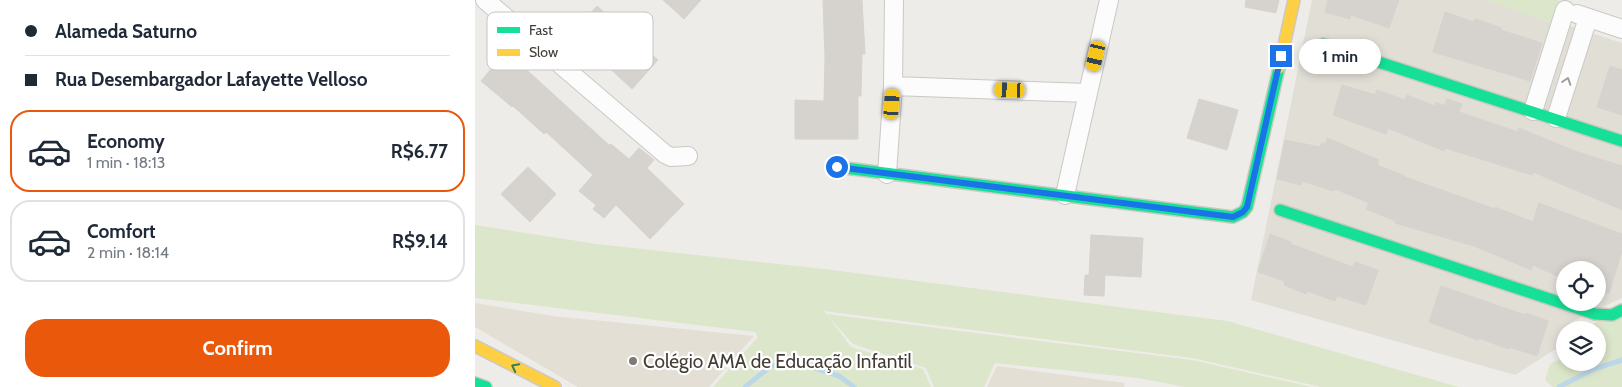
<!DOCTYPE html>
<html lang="en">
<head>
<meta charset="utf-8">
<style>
  body { margin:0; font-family:Cabin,sans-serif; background:#f6f6f7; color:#1f2937; height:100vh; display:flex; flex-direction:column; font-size:19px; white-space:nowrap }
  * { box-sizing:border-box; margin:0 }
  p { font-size:16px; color:#747a83 }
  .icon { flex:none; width:28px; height:28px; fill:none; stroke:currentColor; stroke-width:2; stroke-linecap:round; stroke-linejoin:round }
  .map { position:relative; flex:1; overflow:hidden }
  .sheet { display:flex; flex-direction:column; background:#fff; width:475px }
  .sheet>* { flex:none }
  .guide { display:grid; align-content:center; height:110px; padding:0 25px; background:#fff }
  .controls { position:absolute; left:1081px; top:261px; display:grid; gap:10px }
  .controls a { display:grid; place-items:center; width:50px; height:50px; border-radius:50%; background:#fff; box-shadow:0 2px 8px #0003; font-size:25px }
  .end { position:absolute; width:22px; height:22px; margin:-11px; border:6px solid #1a73e8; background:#fff; box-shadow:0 0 0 2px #fff }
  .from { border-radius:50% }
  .bubble { position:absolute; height:35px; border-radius:18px; background:#fff; box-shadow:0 2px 8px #0003; font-size:16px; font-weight:800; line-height:35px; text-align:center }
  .car { position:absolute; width:15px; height:30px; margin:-15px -8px; border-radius:6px; box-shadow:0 0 4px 1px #0007; background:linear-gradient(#f5c518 24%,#345 0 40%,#f5c518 0 76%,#345 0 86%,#f5c518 0) }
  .guide b { display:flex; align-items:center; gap:18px; height:48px; font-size:19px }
  .guide b+b { border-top:1px solid #e0e1e3 }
  .guide i { width:12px; height:12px; background:#1f2937 }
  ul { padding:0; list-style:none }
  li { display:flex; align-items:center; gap:15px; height:82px; margin:0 10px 8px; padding:0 15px; border:2px solid #e0e1e3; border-radius:20px }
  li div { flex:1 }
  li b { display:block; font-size:19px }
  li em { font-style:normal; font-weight:800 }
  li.selected { border-color:#ea580c }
  li>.icon { width:45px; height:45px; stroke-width:1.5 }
  .primary-button { display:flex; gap:10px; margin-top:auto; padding:10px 25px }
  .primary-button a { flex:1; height:58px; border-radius:20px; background:#ea580c; color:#fff; font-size:20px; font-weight:800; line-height:58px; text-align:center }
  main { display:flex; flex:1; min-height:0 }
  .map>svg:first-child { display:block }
  .residential { fill:#e1ded6; fill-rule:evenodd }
  .education { fill:#e4dfd4 }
  .green { fill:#dce6ca }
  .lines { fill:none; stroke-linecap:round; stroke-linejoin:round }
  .stream { stroke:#bcd8e8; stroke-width:5 }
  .building { fill:#d6d3cf; stroke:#d6d3ce }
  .street-casing { stroke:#cac8c4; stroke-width:20 }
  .fast-casing { stroke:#ccc9c0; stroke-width:14 }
  .slow-casing { stroke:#ccc9c0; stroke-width:14 }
  .street { stroke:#fcfcfc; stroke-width:18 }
  .fast { stroke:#16e098; stroke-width:11 }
  .slow { stroke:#ffcf43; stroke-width:11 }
  .oneway { stroke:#a09c99 }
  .oneway2 { stroke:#317e5d }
  .route { stroke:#1a73e8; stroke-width:6 }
  .poi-dot { fill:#7f7a74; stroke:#fff; stroke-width:2 }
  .labels { text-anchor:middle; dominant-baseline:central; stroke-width:4.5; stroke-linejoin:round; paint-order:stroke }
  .poi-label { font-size:19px; fill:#433d36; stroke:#fff; text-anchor:start }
  .key { fill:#fff; stroke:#c7c5c3; stroke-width:1 }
  .key-label { font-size:14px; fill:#433d36 }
</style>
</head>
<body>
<main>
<section class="sheet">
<div class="guide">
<b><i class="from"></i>Alameda Saturno</b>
<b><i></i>Rua Desembargador Lafayette Velloso</b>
</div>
<ul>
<li class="selected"><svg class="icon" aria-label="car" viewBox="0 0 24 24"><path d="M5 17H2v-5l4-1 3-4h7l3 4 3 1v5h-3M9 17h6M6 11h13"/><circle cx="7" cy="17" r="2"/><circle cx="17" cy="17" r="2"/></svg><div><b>Economy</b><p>1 min · 18:13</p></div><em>R$6.77</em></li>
<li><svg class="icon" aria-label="car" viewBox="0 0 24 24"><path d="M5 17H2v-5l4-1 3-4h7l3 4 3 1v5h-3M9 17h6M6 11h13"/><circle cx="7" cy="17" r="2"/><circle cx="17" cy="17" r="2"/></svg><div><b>Comfort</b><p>2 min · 18:14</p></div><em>R$9.14</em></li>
</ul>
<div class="primary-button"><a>Confirm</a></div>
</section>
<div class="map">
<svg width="1147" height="387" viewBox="0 0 1147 387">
  <rect width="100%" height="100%" fill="#eeece8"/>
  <path class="residential" d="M837 0H1016L1147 43V298L1096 322 1093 330H1090V338L1087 345 1040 375 776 300ZM1090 270H1122V302H1090Z"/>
  <path class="education" d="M0 303 77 316 279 336 234 387H103L0 327Z
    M522 366 650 383 649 387H512Z"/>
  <path class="green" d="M1011 0H1084L1078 24Z
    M0 225 122 244 349 269 752 321 984 387H846L717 358 349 311 376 347 448 369 456 387H238L283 337 280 332 0 298Z
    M1147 309V387H1078L1070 380 1075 364 1090 357V362H1122V330H1106Z
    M351 314 717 360 837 387H710L663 378 520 363 509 387H459L451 368 378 344Z"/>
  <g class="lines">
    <path class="stream" d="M270 387 296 366 318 361 364 376 379 387
      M1084 387 1119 369 1147 360"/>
  </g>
  <path class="building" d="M188 0H226L209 19Z
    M348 0H387L390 54H387L386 96H383V139H320V100L349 101 350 57Z
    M771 0H804L801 13 770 7Z
    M853 0H924L914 28 876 15 875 19 850 12Z
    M122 6 183 60 157 89 97 33Z
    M970 12 999 22 1000 19 1027 28 1026 30 1067 43 1055 81 958 52Z
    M31 51 134 145 136 144 154 159 164 148 179 160 172 168 209 204 175 239 141 205 129 218 118 209 121 205 104 191 118 175 71 132 69 134 38 106 37 107 6 81Z
    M1135 66 1147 70V115L1122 107Z
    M867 85 900 95 902 90 930 100 932 95 960 106 961 102 969 106 972 99 987 104 984 112 1043 132 1044 128 1100 151 1147 166V210L1058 172 1057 175 970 148 969 151 913 128 911 134 858 115Z
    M724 99 763 110 752 150 712 138Z
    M852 138 904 160 902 165 930 176V177L1020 209V207L1058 222 1064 203 1147 234V251L1134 293 1122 289V270H1085L1082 276 1058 265 1056 270 999 246 920 223 921 221 891 209 894 203 860 189 859 191 827 181 826 185 802 179 810 140 845 147 847 143 850 144Z
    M53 167 81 194 55 222 26 194Z
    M795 234 816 242V244L840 253 878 267 880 262 903 270 891 305 862 296 860 301 832 291 831 294 809 285 810 281 783 272Z
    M616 235 668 238 666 277 630 275 629 296 609 295 610 275H614Z
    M966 286 1050 315 1051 313 1073 321 1062 356 1034 347 1033 349 1004 338 1003 340 954 322Z"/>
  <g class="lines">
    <g class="street-casing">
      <path id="street" d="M10 0 190 154 196 157 213 156
        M1102 14 1147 29
        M418 86 613 93
        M1058 111 1090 10
        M1081 118 1113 18
        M412 174 418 86 419 0
        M590 195 634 0"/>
    </g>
    <g class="fast-casing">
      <path id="fast" d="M848 44 1147 141
        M362 167 758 217 768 212 772 207 804 68
        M805 210 1120 314 1137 315 1147 310
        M0 383 11 387"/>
    </g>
    <g class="slow-casing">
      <path id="slow" d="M804 68 819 0
        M0 346 80 387"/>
    </g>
    <use href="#street" class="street"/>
    <use href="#fast" class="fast"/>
    <use href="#slow" class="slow"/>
  </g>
  <defs><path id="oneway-chevron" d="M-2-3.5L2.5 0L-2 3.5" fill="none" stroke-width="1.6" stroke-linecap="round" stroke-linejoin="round" transform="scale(1.25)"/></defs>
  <use class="oneway" href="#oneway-chevron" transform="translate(1092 81) rotate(-72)"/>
  <use class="oneway2" href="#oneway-chevron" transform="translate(40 367) rotate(-153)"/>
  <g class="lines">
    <path class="route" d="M362 167 758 217 768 212 772 207 806 56"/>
  </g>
  <circle class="poi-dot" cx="158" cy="361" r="5"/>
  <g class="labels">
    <g class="poi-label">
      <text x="168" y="361">Colégio AMA de Educação Infantil</text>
    </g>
  </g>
  <rect x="12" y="12" width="166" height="58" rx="8" class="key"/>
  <rect x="22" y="27" width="23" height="6" fill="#16e098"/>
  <rect x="22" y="49" width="23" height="7" fill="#ffcf43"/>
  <g class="key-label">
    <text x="54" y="35">Fast</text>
    <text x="54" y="57">Slow</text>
  </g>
</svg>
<div class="controls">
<a><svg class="icon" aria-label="locate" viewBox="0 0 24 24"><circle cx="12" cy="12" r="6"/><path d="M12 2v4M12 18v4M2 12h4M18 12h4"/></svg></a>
<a><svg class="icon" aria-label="layers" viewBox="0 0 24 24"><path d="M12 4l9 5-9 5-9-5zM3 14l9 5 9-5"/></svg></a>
</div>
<i class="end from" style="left:362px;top:167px"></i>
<i class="end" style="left:806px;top:56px"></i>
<div class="bubble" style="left:824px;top:39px;width:82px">1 min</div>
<i class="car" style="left:621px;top:56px;rotate:193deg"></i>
<i class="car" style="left:535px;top:90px;rotate:272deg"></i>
<i class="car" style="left:417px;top:104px;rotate:4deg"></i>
</div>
</main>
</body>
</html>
